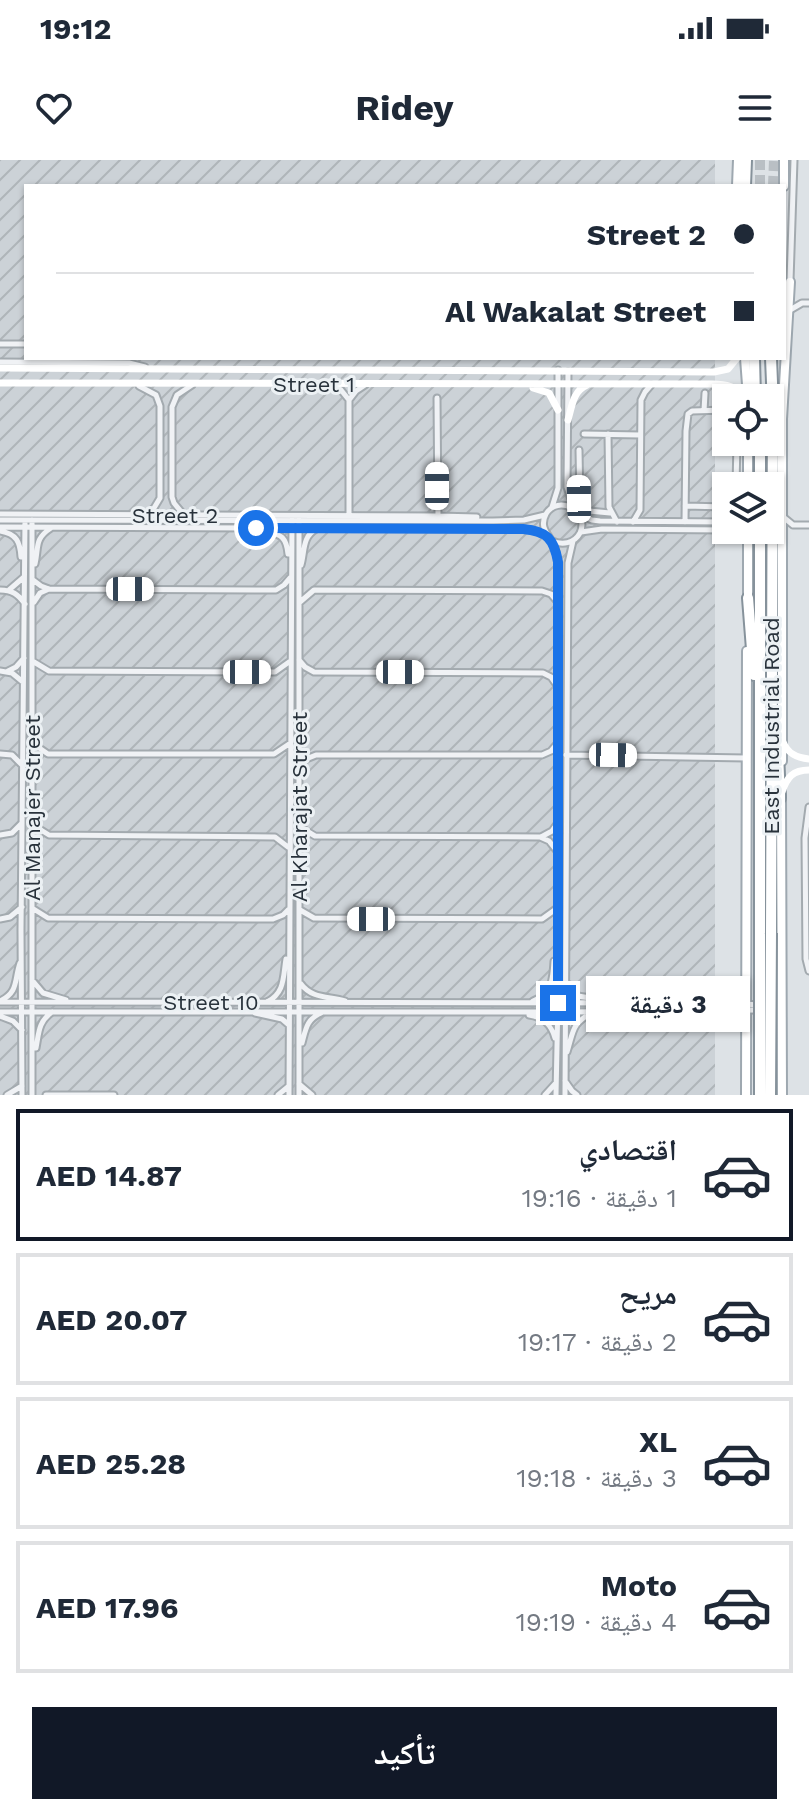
<!DOCTYPE html>
<html lang="ar">
<head>
<meta charset="utf-8">
<style>
  body { margin:0; font-family:"Work Sans","Noto Naskh Arabic",sans-serif; background:#f2f2f3; color:#1f2937; direction:rtl; height:100vh; display:flex; flex-direction:column; font-size:30px; white-space:nowrap }
  * { box-sizing:border-box; margin:0 }
  p { font-size:26px; color:#747a83 }
  .icon { flex:none; width:44px; height:44px; fill:none; stroke:currentColor; stroke-width:2; stroke-linecap:round; stroke-linejoin:round }
  .map { position:relative; height:935px; overflow:hidden; direction:ltr }
  .drawer { display:flex; flex-direction:column; background:#fff; flex:1 }
  .drawer>* { flex:none }
  .hud { position:absolute; left:24px; top:24px; width:762px; height:176px; border-radius:0px; box-shadow:0 2px 6px #0004; direction:rtl; display:grid; align-content:center; height:176px; padding:0 32px; background:#fff }
  .tools { position:absolute; left:712px; top:224px; display:grid; gap:16px }
  .tools a { display:grid; place-items:center; width:72px; height:72px; border-radius:0px; background:#fff; box-shadow:0 2px 6px #0004; font-size:40px }
  .end { position:absolute; width:36px; height:36px; margin:-18px; border:10px solid #1a73e8; background:#fff; box-shadow:0 0 0 4px #fff }
  .from { border-radius:50% }
  .bubble { position:absolute; height:56px; border-radius:0px; background:#fff; box-shadow:0 2px 6px #0004; font-size:26px; font-weight:700; line-height:56px; text-align:center; direction:rtl }
  .car { position:absolute; width:24px; height:48px; margin:-24px -12px; border-radius:10px; box-shadow:0 0 6px 2px #0007; background:linear-gradient(#fff 24%,#345 0 40%,#fff 0 76%,#345 0 86%,#fff 0) }
  .hud b { display:flex; align-items:center; gap:28px; height:76px; font-size:30px }
  .hud b+b { border-top:2px solid #e0e1e3 }
  .hud i { width:20px; height:20px; background:#1f2937 }
  ul { padding:14px 0 0; list-style:none }
  li { display:flex; align-items:center; gap:24px; height:132px; margin:0 16px 12px; padding:0 16px; border:4px solid #e0e1e3; border-radius:0px }
  li div { flex:1 }
  li b { display:block; font-size:30px }
  li em { font-style:normal; font-weight:700 }
  li.selected { border-color:#111827 }
  li>.icon { width:72px; height:72px; stroke-width:1.5 }
  .button { display:flex; gap:16px; margin-top:auto; padding:16px 32px }
  .button a { flex:1; height:92px; border-radius:0px; background:#111827; color:#fff; font-size:32px; font-weight:700; line-height:92px; text-align:center }
  .status { display:flex; justify-content:space-between; align-items:center; height:56px; padding:0 40px; background:#fff; direction:ltr }
  .status svg { height:22px; fill:currentColor }
  header { display:flex; justify-content:space-between; align-items:center; height:104px; padding:0 32px; background:#fff; font-size:36px; font-weight:700 }
  .map>svg:first-child { display:block }
  .industrial { fill:url(#industrial-furrows) }
  .lines { fill:none; stroke-linecap:round; stroke-linejoin:round }
  .highway-tunnel { stroke:#b9bfc4; stroke-width:10; stroke-dasharray:10 5; stroke-linecap:butt }
  .street-casing { stroke:#a3aaaf; stroke-width:9 }
  .primary-casing { stroke:#9ea8b0; stroke-width:12 }
  .highway-casing { stroke:#86929b; stroke-width:14 }
  .street { stroke:#f0f2f5; stroke-width:5 }
  .secondary { stroke:#fff; stroke-width:7 }
  .primary { stroke:#fff; stroke-width:8 }
  .highway { stroke:#fff; stroke-width:10 }
  .highway-bridge-casing { stroke:#86929b; stroke-width:14; stroke-linecap:butt }
  .highway-bridge { stroke:#fff; stroke-width:10 }
  .route { stroke:#1a73e8; stroke-width:10 }
  .labels { text-anchor:middle; dominant-baseline:central; stroke-width:6; stroke-linejoin:round; paint-order:stroke }
  .street-label { font-size:22px; fill:#28323b; stroke:#ecf1f4 }
</style>
</head>
<body>
<div class="status"><b>19:12</b><svg viewBox="0 0 49 12"><path d="M0 12V9h3v3zM5 12V6h3v6zM10 12V3h3v9zM15 12V0h3v12zM26 1h20v11H26zM47 4h2v5h-2z"/></svg></div>
<header><svg class="icon" aria-label="menu" viewBox="0 0 24 24"><path d="M4 6h16M4 12h16M4 18h16"/></svg>Ridey<svg class="icon" aria-label="heart" viewBox="0 0 24 24"><path d="M12 20l-8-8c-3-5 5-10 8-4 3-6 11-1 8 4z"/></svg></header>
<div class="map">
<svg width="809" height="935" viewBox="0 0 809 935">
  <defs>
    <pattern id="industrial-furrows" width="10" height="10" patternUnits="userSpaceOnUse" patternTransform="scale(2)"><rect width="10" height="10" fill="#ccd2d7"/><path d="M-1 1l2-2M0 10L10 0M9 11l2-2" fill="none" stroke="#afb5b9"/></pattern>
  </defs>
  <rect width="100%" height="100%" fill="#dde2e6"/>
  <path class="industrial" d="M0 0H715V26H26V198H715V935H0Z"/>
  <g class="lines">
    <path class="highway-tunnel" d="M760 0V26
      M773 26 774 0"/>
    <g class="street-casing">
      <path id="street" d="M790 121 794 0
        M790 150 802 143H809
        M0 184H26
        M0 202 129 203 145 207
        M568 212 567 327 574 348
        M331 224 341 230 349 240V355
        M139 226 156 235 160 246V338L154 348 146 355
        M437 238 438 356
        M349 240 356 231 365 225
        M704 251 705 233
        M584 274 640 275
        M608 274 609 347 617 362
        M579 290 580 343 589 351 610 353
        M736 326 737 282
        M685 346 726 347
        M552 347 558 328V210
        M0 354 438 356 477 357
        M183 354 174 343 172 337V247L177 235 192 225
        M580 355 592 360 600 361 726 362
        M782 356 793 365H809
        M0 360 493 361 524 360 545 355
        M633 362 640 350 641 240 645 232 651 225
        M685 362 686 271 688 254 692 251 726 250
        M0 367 523 369 532 370 546 375
        M261 369C278 375 286 373 288 394
        M0 371C17 374 20 382 21 397
        M581 372 602 369 726 370 734 371 747 382
        M552 381C562 385 574 384 580 373 590 351 558 334 546 354 539 367 548 374 553 383 556 389 557 396 558 402V838L556 935
        M35 404C39 387 34 379 51 368
        M301 405C305 391 302 377 316 369
        M33 420 41 426 49 429 276 430 284 425 290 418
        M0 430C12 430 18 434 25 444
        M9 430 24 417
        M34 442 40 433 49 429
        M300 442 314 430 542 431 551 434 557 441
        M299 500 305 507 314 512 543 513 551 517 556 524
        M34 502 49 511 275 512 289 502
        M0 511 12 513 23 522
        M8 511 16 507 24 498
        M32 583 48 594H274L289 584
        M0 594 12 595 22 605
        M566 595 746 598
        M300 607 306 599 316 595H542L551 591 557 584
        M809 647 805 678 806 799 809 811
        M33 665 49 675 275 677 288 687
        M300 667 315 676 540 677 549 681 557 691
        M0 675 12 673 22 663
        M541 677 552 671 557 664
        M32 748 48 758 273 759 283 755 288 750
        M300 750 314 758 542 759 556 749
        M0 759 10 757 22 747
        M32 820 43 833 66 840
        M301 824C312 839 329 836 345 841
        M568 824 578 836 608 841
        M0 841C19 832 14 820 20 803
        M533 841C552 834 553 820 554 801
        M0 842 728 843 759 845
        M267 842C285 833 283 817 286 799
        M0 852H572L758 850
        M255 853 282 859 289 865
        M529 855C543 857 551 864 555 878
        M0 856 13 861 22 870
        M302 883C306 868 307 859 321 853
        M36 888C39 873 38 862 52 852
        M567 892C574 870 571 864 593 852
        M565 921 572 931 577 935
        M299 924 312 935
        M7 935 22 926
        M22 935 21 770 25 361
        M32 935V360
        M46 935H114
        M278 935 289 926
        M289 935 292 360
        M299 935V360
        M545 935 555 924
        M565 935 568 403 573 381"/>
    </g>
    <g class="primary-casing">
      <path id="primary" d="M737 26 738 0
        M784 26V0
        M745 198 748 238
        M748 326V282
        M748 370V441
        M782 601V259L790 122
        M781 634 782 935
        M728 843 739 835 744 823
        M716 851 737 857 745 867
        M746 935 747 491"/>
    </g>
    <g class="highway-casing">
      <path id="highway" d="M745 26 746 0
        M754 198 755 238
        M760 282V326
        M760 370V774
        M748 438 754 515
        M778 593 780 638
        M771 773 773 247 771 198"/>
    </g>
    <use href="#street" class="street"/>
    <path class="secondary" d="M0 208 714 212 728 209 737 198
      M0 223 712 224C726 224 736 226 745 238
      M533 228 549 233 558 250
      M568 260C572 246 573 231 587 225
      M783 582C788 594 797 598 809 599
      M782 632C787 617 793 610 809 610"/>
    <use href="#primary" class="primary"/>
    <use href="#highway" class="highway"/>
    <g class="highway-bridge-casing">
      <path id="highway-bridge" d="M760 935V774
        M770 935 771 773"/>
    </g>
    <use href="#highway-bridge" class="highway-bridge"/>
  </g>
  <g class="lines">
    <path class="route" d="M256 368 523 369C547 371 554 379 558 402V843"/>
  </g>
  <g class="labels">
    <g class="street-label">
      <text x="314" y="224">Street 1</text>
      <text x="175" y="355">Street 2</text>
      <text transform="translate(771 566) rotate(-90)">East Industrial Road</text>
      <text transform="translate(299 647) rotate(-90)">Al Kharajat Street</text>
      <text transform="translate(32 648) rotate(-90)">Al Manajer Street</text>
      <text x="211" y="842">Street 10</text>
    </g>
  </g>
</svg>
<div class="tools">
<a><svg class="icon" aria-label="locate" viewBox="0 0 24 24"><circle cx="12" cy="12" r="6"/><path d="M12 2v4M12 18v4M2 12h4M18 12h4"/></svg></a>
<a><svg class="icon" aria-label="layers" viewBox="0 0 24 24"><path d="M12 4l9 5-9 5-9-5zM3 14l9 5 9-5"/></svg></a>
</div>
<i class="end from" style="left:256px;top:368px"></i>
<i class="end" style="left:558px;top:843px"></i>
<div class="bubble" style="left:586px;top:816px;width:164px">3 دقيقة</div>
<i class="car" style="left:437px;top:326px;rotate:0deg"></i>
<i class="car" style="left:579px;top:339px;rotate:359deg"></i>
<i class="car" style="left:130px;top:429px;rotate:90deg"></i>
<i class="car" style="left:247px;top:512px;rotate:90deg"></i>
<i class="car" style="left:400px;top:512px;rotate:90deg"></i>
<i class="car" style="left:613px;top:595px;rotate:91deg"></i>
<i class="car" style="left:371px;top:759px;rotate:270deg"></i>
<div class="hud">
<b><i class="from"></i>Street 2</b>
<b><i></i>Al Wakalat Street</b>
</div>
</div>
<section class="drawer">
<ul>
<li class="selected"><svg class="icon" aria-label="car" viewBox="0 0 24 24"><path d="M5 17H2v-5l4-1 3-4h7l3 4 3 1v5h-3M9 17h6M6 11h13"/><circle cx="7" cy="17" r="2"/><circle cx="17" cy="17" r="2"/></svg><div><b>اقتصادي</b><p>1 دقيقة · 19:16</p></div><em>AED 14.87</em></li>
<li><svg class="icon" aria-label="car" viewBox="0 0 24 24"><path d="M5 17H2v-5l4-1 3-4h7l3 4 3 1v5h-3M9 17h6M6 11h13"/><circle cx="7" cy="17" r="2"/><circle cx="17" cy="17" r="2"/></svg><div><b>مريح</b><p>2 دقيقة · 19:17</p></div><em>AED 20.07</em></li>
<li><svg class="icon" aria-label="car" viewBox="0 0 24 24"><path d="M5 17H2v-5l4-1 3-4h7l3 4 3 1v5h-3M9 17h6M6 11h13"/><circle cx="7" cy="17" r="2"/><circle cx="17" cy="17" r="2"/></svg><div><b>XL</b><p>3 دقيقة · 19:18</p></div><em>AED 25.28</em></li>
<li><svg class="icon" aria-label="car" viewBox="0 0 24 24"><path d="M5 17H2v-5l4-1 3-4h7l3 4 3 1v5h-3M9 17h6M6 11h13"/><circle cx="7" cy="17" r="2"/><circle cx="17" cy="17" r="2"/></svg><div><b>Moto</b><p>4 دقيقة · 19:19</p></div><em>AED 17.96</em></li>
</ul>
<div class="button"><a>تأكيد</a></div>
</section>
</body>
</html>
